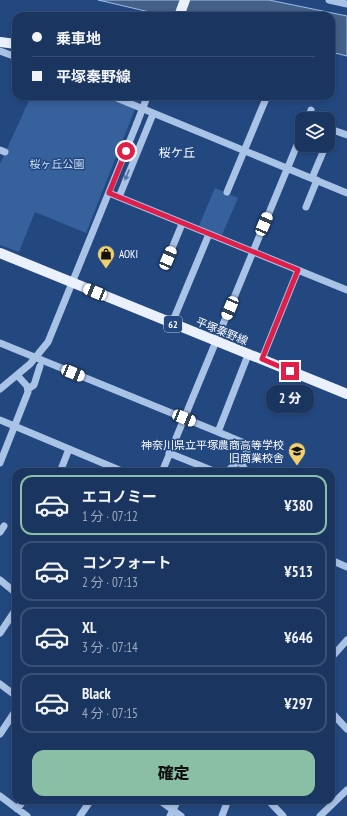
<!DOCTYPE html>
<html lang="ja">
<head>
<meta charset="utf-8">
<style>
  body { margin:0; font-family:"PT Sans Narrow","Noto Sans JP",sans-serif; background:#233e66; color:#f1f3f6; height:100vh; display:flex; flex-direction:column; font-size:15px; white-space:nowrap }
  * { box-sizing:border-box; margin:0 }
  p { font-size:13px; color:#9fabbd }
  .icon { flex:none; width:22px; height:22px; fill:none; stroke:currentColor; stroke-width:2; stroke-linecap:round; stroke-linejoin:round }
  .map { position:relative; flex:1; overflow:hidden }
  .details { position:absolute; left:12px; top:468px; width:323px; height:336px; display:flex; flex-direction:column; background:#1a3660; border-radius:12px; box-shadow:0 2px 6px #0003,0 0 0 1px #385075 }
  .details>* { flex:none }
  .hud { position:absolute; left:12px; top:12px; width:323px; height:88px; border-radius:12px; box-shadow:0 2px 6px #0003,0 0 0 1px #385075; display:grid; align-content:center; height:88px; padding:0 20px; background:#1a3660 }
  .tools { position:absolute; left:295px; top:112px; display:grid; gap:8px }
  .tools a { display:grid; place-items:center; width:40px; height:40px; border-radius:8px; background:#1a3660; box-shadow:0 2px 6px #0003,0 0 0 1px #385075; font-size:20px }
  .end { position:absolute; width:18px; height:18px; margin:-9px; border:5px solid #e11d48; background:#fff; box-shadow:0 0 0 2px #fff }
  .from { border-radius:50% }
  .bubble { position:absolute; height:28px; border-radius:12px; background:#1a3660; box-shadow:0 2px 6px #0003,0 0 0 1px #385075; font-size:13px; font-weight:800; line-height:28px; text-align:center }
  .car { position:absolute; width:12px; height:24px; margin:-12px -6px; border-radius:5px; box-shadow:0 0 3px 1px #0007; background:linear-gradient(#fff 24%,#345 0 40%,#fff 0 76%,#345 0 86%,#fff 0) }
  .hud b { display:flex; align-items:center; gap:14px; height:38px; font-size:15px }
  .hud b+b { border-top:1px solid #385075 }
  .hud i { width:10px; height:10px; background:#f1f3f6 }
  ul { padding:7px 0 0; list-style:none }
  li { display:flex; align-items:center; gap:12px; height:60px; margin:0 8px 6px; padding:0 12px; border:2px solid #385075; border-radius:12px }
  li div { flex:1 }
  li b { display:block; font-size:15px }
  li em { font-style:normal; font-weight:800 }
  li.active { border-color:#8abfa5 }
  li>.icon { width:36px; height:36px; stroke-width:1.5 }
  .action { display:flex; gap:8px; margin-top:auto; padding:8px 20px }
  .action a { flex:1; height:46px; border-radius:12px; background:#8abfa5; color:#111; font-size:16px; font-weight:800; line-height:46px; text-align:center }
  .map>svg:first-child { display:block }
  .green { fill:#37619d }
  .water { fill:#445f88; stroke:#9dbde8 }
  .lines { fill:none; stroke-linecap:round; stroke-linejoin:round }
  .minor { stroke:#a9c3e7; stroke-width:7 }
  .major { stroke:#eaf1fd; stroke-width:10 }
  .minor-bridge { stroke:#a9c3e7; stroke-width:7 }
  .oneway { fill:#5273a4 }
  .route { stroke:#e11d48; stroke-width:5 }
  .labels { text-anchor:middle; dominant-baseline:central; stroke-width:3; stroke-linejoin:round; paint-order:stroke }
  .shield { fill:#234880; stroke:#bdc8d9; stroke-width:1 }
  .shield-label { font-size:10px; font-weight:bold; fill:#fff }
  .park-label { font-size:11px; fill:#ccdef5; stroke:#234880 }
  .poi-label { font-size:11px; fill:#fff; stroke:#234880; text-anchor:start }
  .street-label { font-size:11px; fill:#fff; stroke:#234880 }
  .neighbourhood-label { font-size:12px; fill:#fff; stroke:#234880 }
</style>
</head>
<body>
<div class="map">
<svg width="347" height="816" viewBox="0 0 347 816">
  <rect width="100%" height="100%" fill="#234880"/>
  <path class="green" d="M31 96H104L135 109 86 233 35 212 19 252 0 245V164Z
    M215 188 238 198 221 237 198 228Z"/>
  <path class="water" d="M98 0H269L347 16V56L331 52V16H167Z"/>
  <g class="lines">
    <path class="minor" d="M329 0 347 4
      M0 51 16 57
      M112 96 347 193
      M308 119 311 110
      M328 141 333 130 347 135
      M0 150 5 152
      M312 178 326 145
      M227 192 267 96
      M109 193 347 290
      M119 197 153 114
      M306 207 317 180
      M168 258 182 224
      M172 323 209 234
      M0 343 218 432
      M262 359 298 270
      M0 389 30 364 48 342 137 123
      M28 389 34 385 40 366
      M0 420 124 472
      M169 453 216 472
      M0 463 28 392 27 386 17 375
      M60 472 69 449
      M162 472 302 133
      M227 472 237 462 242 464
      M246 472 242 464 249 445 218 432 248 355
      M0 532 4 526
      M331 560 347 567
      M0 580 16 593
      M0 633 16 609
      M331 658 347 640
      M0 684 16 696
      M331 712 347 729
      M0 734 16 710
      M0 796 27 816
      M159 800 181 816
      M268 800 283 816
      M17 809 24 800
      M80 816 91 800
      M170 816 178 800
      M222 816 228 800
      M320 816 347 790"/>
    <path class="major" d="M179 16 185 0
      M0 42 16 44
      M0 253 347 394"/>
    <path class="minor-bridge" d="M137 123 147 97"/>
  </g>
  <defs><path id="oneway-solid" d="M-6-.8H1V-3.2L6.5 0L1 3.2V.8H-6Z"/></defs>
  <use class="oneway" href="#oneway-solid" transform="translate(127 175) rotate(112)"/>
  <g class="lines">
    <path class="route" d="M126 151 109 193 298 270 262 359 290 371"/>
  </g>
  <defs>
    <g id="shop-pin" transform="scale(0.9)"><path d="M0 17L-7.5 6A9.5 9.5 0 1 1 7.5 6Z" fill="#f2d06c" stroke="#234880"/><path d="M-5-2.5h2.3a2.7 3.5 0 0 1 5.4 0H5L5.5 6h-11ZM-1.5-2.5h3a1.5 2.3 0 0 0-3 0Z" fill="#111"/></g>
    <g id="school-pin" transform="scale(0.9)"><path d="M0 17L-7.5 6A9.5 9.5 0 1 1 7.5 6Z" fill="#f2d06c" stroke="#234880"/><path d="M0-5L7-2L0 1L-7-2ZM-4 1L0 2.5L4 1V4Q0 6-4 4Z" fill="#111"/></g>
  </defs>
  <g fill-rule="evenodd">
    <use href="#shop-pin" x="106" y="254"/>
    <use href="#school-pin" x="297" y="451"/>
  </g>
  <g class="labels">
    <rect class="shield" x="164" y="316" width="18" height="16" rx="3"/>
    <g class="shield-label">
      <text x="173" y="324">62</text>
    </g>
    <g class="park-label">
      <text x="57" y="164">桜ヶ丘公園</text>
    </g>
    <g class="poi-label">
      <text x="119" y="254">AOKI</text>
      <text x="284" y="445" text-anchor="end">神奈川県立平塚農商高等学校<tspan x="284" dy="13">旧商業校舎</tspan></text>
    </g>
    <g class="street-label">
      <text transform="translate(222 331) rotate(22)">平塚秦野線</text>
    </g>
    <g class="neighbourhood-label">
      <text x="177" y="152">桜ケ丘</text>
    </g>
  </g>
</svg>
<div class="tools">
<a><svg class="icon" aria-label="layers" viewBox="0 0 24 24"><path d="M12 4l9 5-9 5-9-5zM3 14l9 5 9-5"/></svg></a>
</div>
<i class="end from" style="left:126px;top:151px"></i>
<i class="end" style="left:290px;top:371px"></i>
<div class="bubble" style="left:266px;top:385px;width:48px">2 分</div>
<i class="car" style="left:264px;top:224px;rotate:23deg"></i>
<i class="car" style="left:168px;top:258px;rotate:23deg"></i>
<i class="car" style="left:95px;top:292px;rotate:292deg"></i>
<i class="car" style="left:230px;top:308px;rotate:203deg"></i>
<i class="car" style="left:73px;top:373px;rotate:112deg"></i>
<i class="car" style="left:184px;top:418px;rotate:112deg"></i>
<div class="hud">
<b><i class="from"></i>乗車地</b>
<b><i></i>平塚秦野線</b>
</div>
<section class="details">
<ul>
<li class="active"><svg class="icon" aria-label="car" viewBox="0 0 24 24"><path d="M5 17H2v-5l4-1 3-4h7l3 4 3 1v5h-3M9 17h6M6 11h13"/><circle cx="7" cy="17" r="2"/><circle cx="17" cy="17" r="2"/></svg><div><b>エコノミー</b><p>1 分 · 07:12</p></div><em>¥380</em></li>
<li><svg class="icon" aria-label="car" viewBox="0 0 24 24"><path d="M5 17H2v-5l4-1 3-4h7l3 4 3 1v5h-3M9 17h6M6 11h13"/><circle cx="7" cy="17" r="2"/><circle cx="17" cy="17" r="2"/></svg><div><b>コンフォート</b><p>2 分 · 07:13</p></div><em>¥513</em></li>
<li><svg class="icon" aria-label="car" viewBox="0 0 24 24"><path d="M5 17H2v-5l4-1 3-4h7l3 4 3 1v5h-3M9 17h6M6 11h13"/><circle cx="7" cy="17" r="2"/><circle cx="17" cy="17" r="2"/></svg><div><b>XL</b><p>3 分 · 07:14</p></div><em>¥646</em></li>
<li><svg class="icon" aria-label="car" viewBox="0 0 24 24"><path d="M5 17H2v-5l4-1 3-4h7l3 4 3 1v5h-3M9 17h6M6 11h13"/><circle cx="7" cy="17" r="2"/><circle cx="17" cy="17" r="2"/></svg><div><b>Black</b><p>4 分 · 07:15</p></div><em>¥297</em></li>
</ul>
<div class="action"><a>確定</a></div>
</section>
</div>
</body>
</html>
